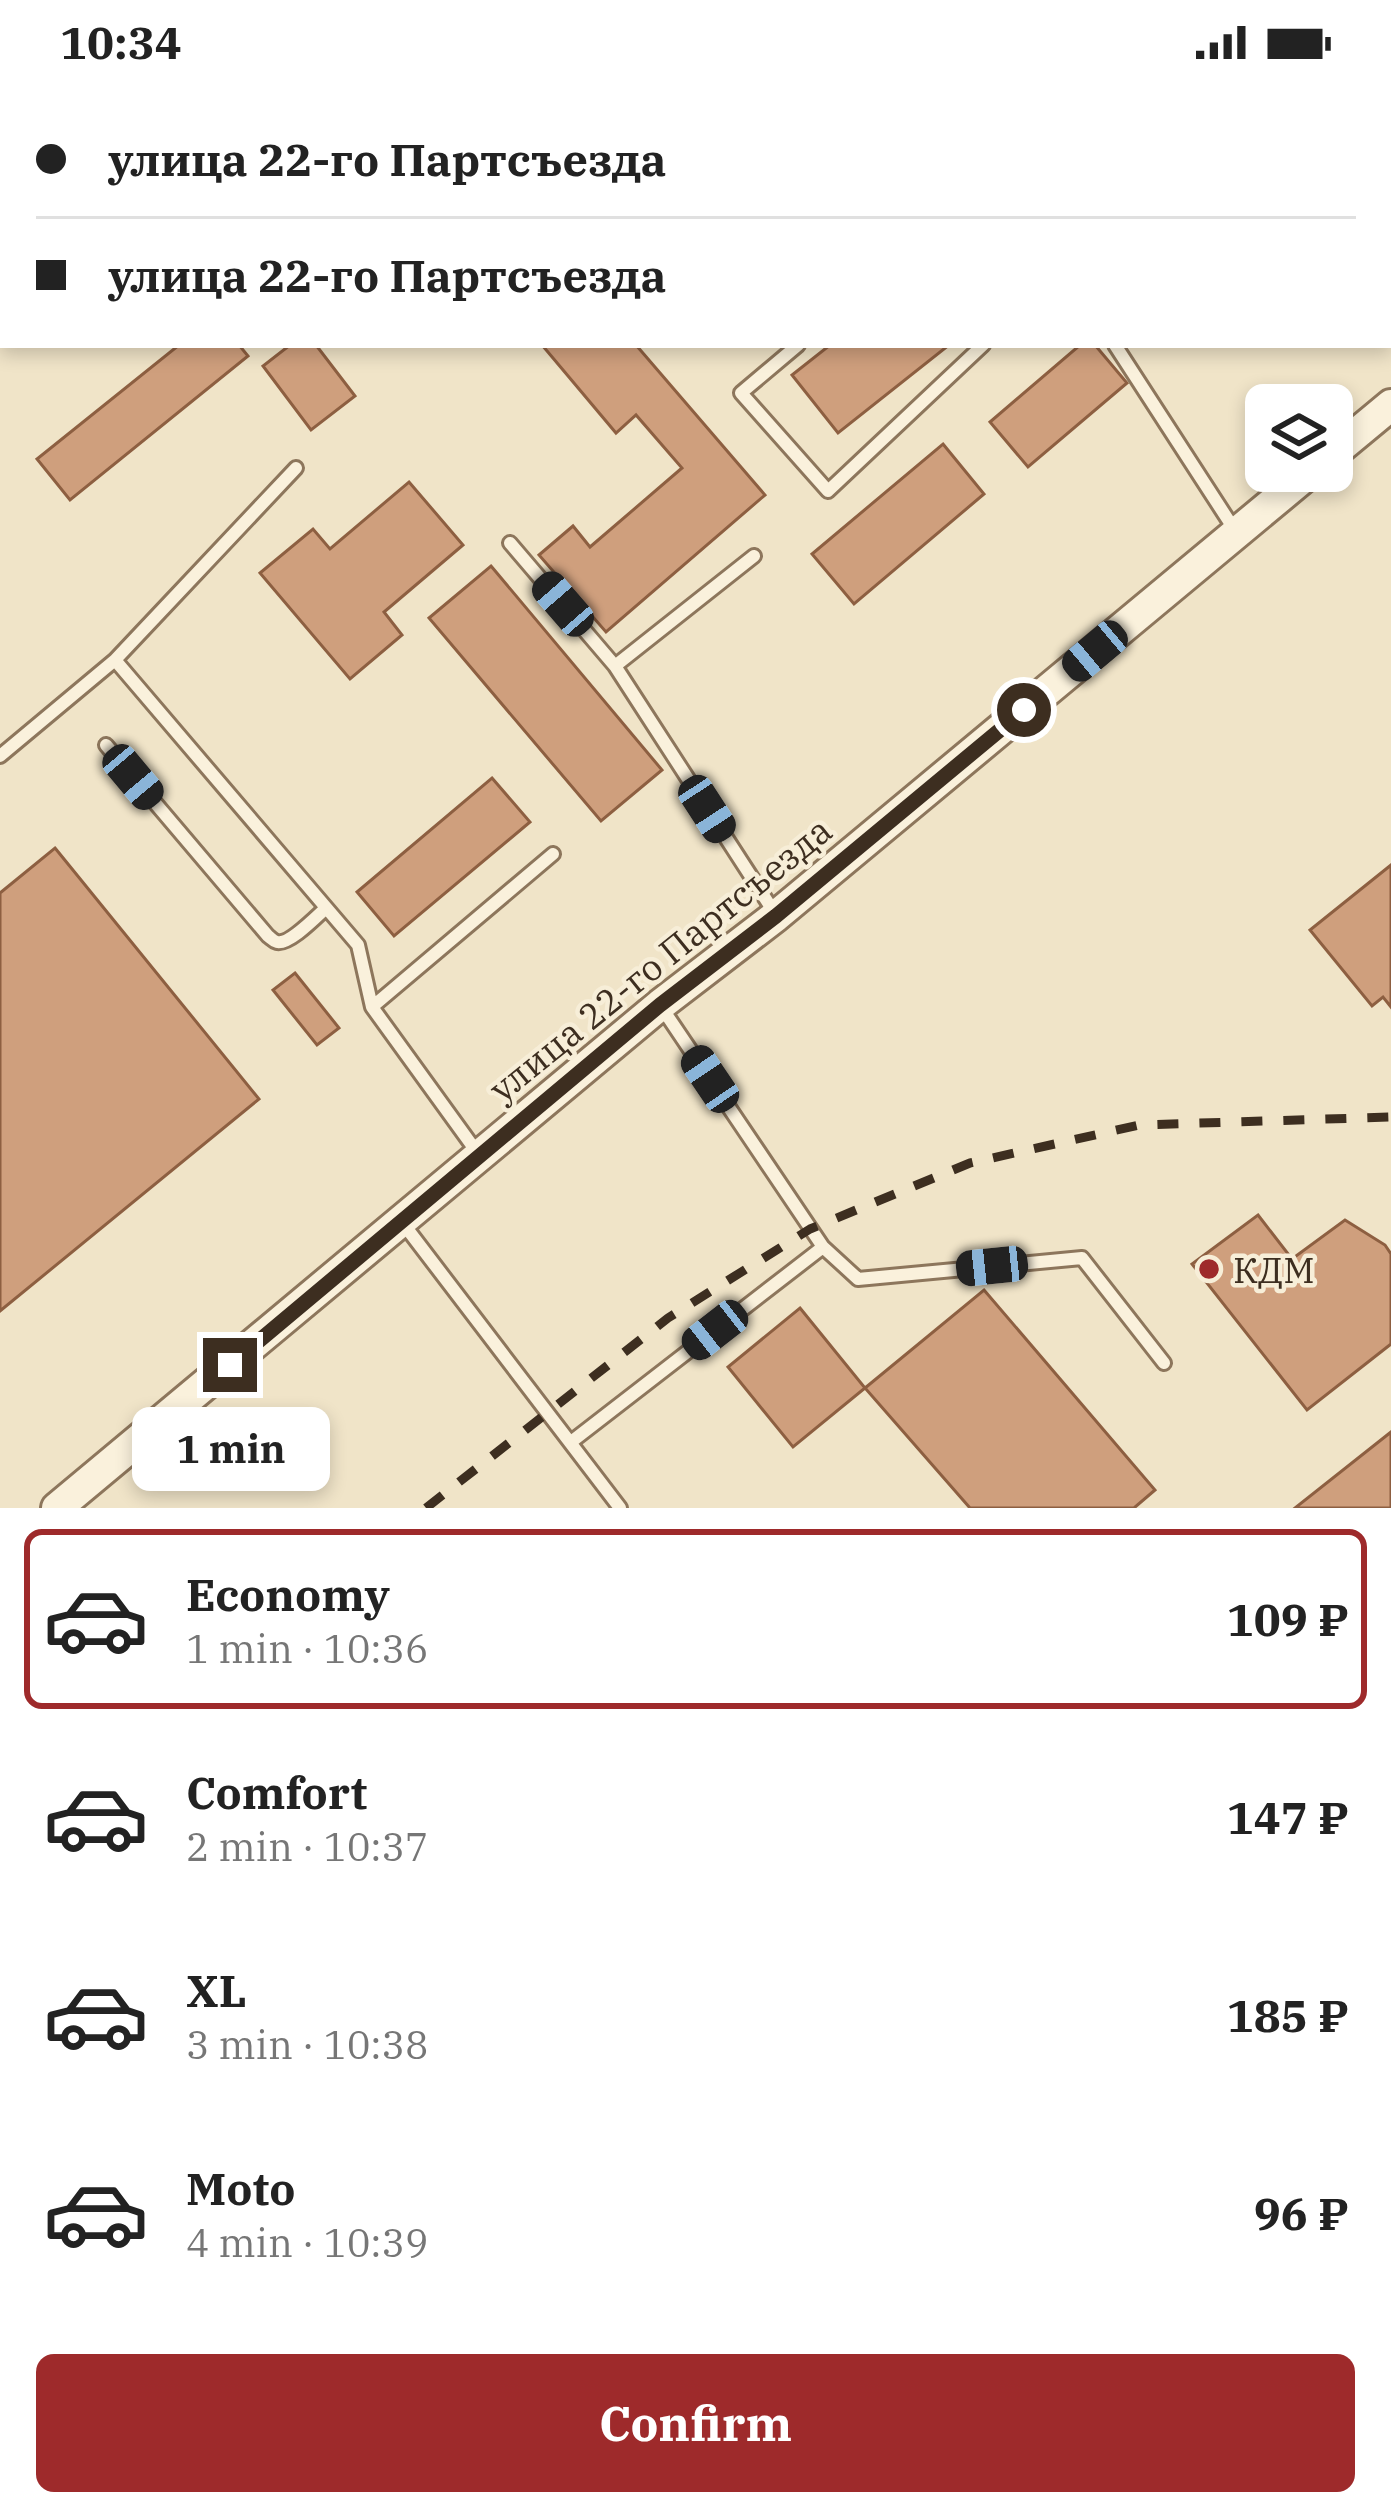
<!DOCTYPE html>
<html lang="en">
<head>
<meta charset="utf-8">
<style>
  body { margin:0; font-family:"IBM Plex Serif",serif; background:#f6f6f6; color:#222; height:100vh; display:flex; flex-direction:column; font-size:45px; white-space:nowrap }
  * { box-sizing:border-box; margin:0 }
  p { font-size:39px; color:#767676 }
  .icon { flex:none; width:66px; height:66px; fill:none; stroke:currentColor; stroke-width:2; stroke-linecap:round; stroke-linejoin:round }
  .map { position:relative; height:1424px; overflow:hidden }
  .panel { display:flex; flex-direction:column; background:#fff; flex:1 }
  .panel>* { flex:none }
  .hud { position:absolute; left:0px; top:0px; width:1392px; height:264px; box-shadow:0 6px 18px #0003; display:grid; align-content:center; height:264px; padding:0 36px; background:#fff }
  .fabs { position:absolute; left:1245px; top:300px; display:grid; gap:24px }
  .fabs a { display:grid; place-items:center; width:108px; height:108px; border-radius:18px; background:#fff; box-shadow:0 6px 18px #0003; font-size:60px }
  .end { position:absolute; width:54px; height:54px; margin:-27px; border:15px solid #3d2e20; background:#fff; box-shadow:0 0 0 6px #fff }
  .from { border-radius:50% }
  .bubble { position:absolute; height:84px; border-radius:18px; background:#fff; box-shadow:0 6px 18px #0003; font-size:39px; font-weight:700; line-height:84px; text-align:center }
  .car { position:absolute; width:36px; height:72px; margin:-36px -18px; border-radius:15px; box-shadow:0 0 9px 3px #0007; background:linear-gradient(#222 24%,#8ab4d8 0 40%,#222 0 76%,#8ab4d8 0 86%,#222 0) }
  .hud b { display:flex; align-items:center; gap:42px; height:114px; font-size:45px }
  .hud b+b { border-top:3px solid #e0e0e0 }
  .hud i { width:30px; height:30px; background:#222 }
  ul { padding:21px 0 0; list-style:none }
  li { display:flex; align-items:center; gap:36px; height:180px; margin:0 24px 18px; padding:0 12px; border:6px solid transparent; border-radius:18px }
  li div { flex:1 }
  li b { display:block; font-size:45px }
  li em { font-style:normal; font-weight:700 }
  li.active { border-color:#9e2a2b }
  li>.icon { width:108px; height:108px; stroke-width:1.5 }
  .button { display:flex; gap:24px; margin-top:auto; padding:24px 36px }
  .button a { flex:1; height:138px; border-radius:18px; background:#9e2a2b; color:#fff; font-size:48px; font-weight:700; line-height:138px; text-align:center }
  .status { display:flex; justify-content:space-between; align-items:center; height:84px; padding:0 60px; background:#fff; direction:ltr }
  .status svg { height:33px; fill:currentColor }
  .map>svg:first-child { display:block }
  .building { fill:#cf9f7d; stroke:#8d5f41; stroke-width:3 }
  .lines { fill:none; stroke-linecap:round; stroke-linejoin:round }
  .service-casing { stroke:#8d765c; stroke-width:18 }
  .tertiary-casing { stroke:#8d765c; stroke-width:36 }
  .service { stroke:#faf1dc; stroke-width:12 }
  .tertiary { stroke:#faf1dc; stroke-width:30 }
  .rail { stroke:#3d2e20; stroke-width:9; stroke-dasharray:21 21; stroke-linecap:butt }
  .route { stroke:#3d2e20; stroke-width:15 }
  .poi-dot { fill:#9e2a2b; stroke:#f7eed8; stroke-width:4.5 }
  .labels { text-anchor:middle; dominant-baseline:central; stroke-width:9; stroke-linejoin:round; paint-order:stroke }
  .street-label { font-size:36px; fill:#3d2e20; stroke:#f7eed8 }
  .poi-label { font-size:36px; fill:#3d2e20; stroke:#f7eed8; text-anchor:start }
</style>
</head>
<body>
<div class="status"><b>10:34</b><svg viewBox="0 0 49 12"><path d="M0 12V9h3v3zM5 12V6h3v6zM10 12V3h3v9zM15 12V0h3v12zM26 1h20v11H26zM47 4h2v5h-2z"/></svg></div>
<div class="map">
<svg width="1391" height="1424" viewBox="0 0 1391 1424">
  <rect width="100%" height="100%" fill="#f0e4c8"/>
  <path class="building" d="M1133 0H1271V3H1133Z
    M179 261H239L248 272 70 416 37 375Z
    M290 261H316L355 312 311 346 263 282Z
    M542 261H636L765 411 606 548 539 471 573 442 590 463 682 384 636 331 616 349Z
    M830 261H949L838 349 792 291Z
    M1080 261H1095L1127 299 1028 383 990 338Z
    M943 360 984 410 854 520 812 470Z
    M409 398 463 461 384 528 402 551 350 595 260 489 313 445 330 465Z
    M491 482 662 686 601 737 429 534Z
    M492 694 530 738 394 852 357 808Z
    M55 764 259 1015 0 1227V809Z
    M1391 781V923L1383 913 1372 922 1310 846Z
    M295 889 339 944 317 961 273 906Z
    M1258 1131 1292 1175 1345 1136 1385 1161 1391 1170V1260L1307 1326 1192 1180Z
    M984 1206 1155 1406 1134 1424H970L865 1304Z
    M800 1224 865 1304 793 1363 728 1283Z
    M1391 1348V1424H1295Z"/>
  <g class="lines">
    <g class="service-casing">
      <path id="service" d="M217 0V3
        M0 143 3 142
        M1389 214 1391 212
        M1389 252 1391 255
        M798 261 741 309 828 407 983 261
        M1115 261 1236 448
        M296 384 115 576 358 861 372 923
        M510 459 615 582
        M754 472 615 582 776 831
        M106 661 268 852C271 854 273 857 277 858 289 861 316 833 326 824
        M0 672 115 576
        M662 924 823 1163 858 1195 1082 1174 1164 1279
        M479 1071 372 923 553 770
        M402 1138 620 1424
        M571 1358 823 1163"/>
    </g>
    <g class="tertiary-casing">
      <path id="tertiary" d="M1332 370 1391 321
        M57 1424 660 921 776 832 1311 387"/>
    </g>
    <use href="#service" class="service"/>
    <use href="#tertiary" class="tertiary"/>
    <path class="rail" d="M743 3 778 0
      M0 27H3
      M426 1424 668 1234 810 1145 970 1079 1139 1041 1391 1033"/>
  </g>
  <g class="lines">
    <path class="route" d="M230 1281 660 921 776 832 1024 626"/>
  </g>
  <circle class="poi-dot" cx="1209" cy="1185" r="12"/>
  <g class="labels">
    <g class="street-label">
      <text transform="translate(660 875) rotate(-39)">улица 22-го Партсъезда</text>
    </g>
    <g class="poi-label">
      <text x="1233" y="1185">КДМ</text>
    </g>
  </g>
</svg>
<div class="fabs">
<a><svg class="icon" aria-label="layers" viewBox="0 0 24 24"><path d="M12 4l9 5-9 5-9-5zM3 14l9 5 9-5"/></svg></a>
</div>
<i class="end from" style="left:1024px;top:626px"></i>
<i class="end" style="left:230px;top:1281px"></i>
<div class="bubble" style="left:132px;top:1323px;width:198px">1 min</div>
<i class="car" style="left:563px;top:520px;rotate:319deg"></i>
<i class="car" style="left:1095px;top:567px;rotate:230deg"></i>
<i class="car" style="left:133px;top:693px;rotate:140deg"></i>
<i class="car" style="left:707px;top:725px;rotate:147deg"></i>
<i class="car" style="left:710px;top:995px;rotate:326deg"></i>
<i class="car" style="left:992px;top:1182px;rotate:264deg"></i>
<i class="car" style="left:715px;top:1246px;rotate:232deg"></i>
<div class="hud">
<b><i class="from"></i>улица 22-го Партсъезда</b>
<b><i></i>улица 22-го Партсъезда</b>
</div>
</div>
<section class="panel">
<ul>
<li class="active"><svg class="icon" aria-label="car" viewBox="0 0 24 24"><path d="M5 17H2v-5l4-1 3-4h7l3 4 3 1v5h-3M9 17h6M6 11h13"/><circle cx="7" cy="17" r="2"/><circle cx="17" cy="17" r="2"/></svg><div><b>Economy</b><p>1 min · 10:36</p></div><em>109 ₽</em></li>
<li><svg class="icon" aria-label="car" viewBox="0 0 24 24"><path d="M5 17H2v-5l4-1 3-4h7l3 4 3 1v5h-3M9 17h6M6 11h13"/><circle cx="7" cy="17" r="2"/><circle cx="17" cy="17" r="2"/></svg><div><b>Comfort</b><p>2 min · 10:37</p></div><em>147 ₽</em></li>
<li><svg class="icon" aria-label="car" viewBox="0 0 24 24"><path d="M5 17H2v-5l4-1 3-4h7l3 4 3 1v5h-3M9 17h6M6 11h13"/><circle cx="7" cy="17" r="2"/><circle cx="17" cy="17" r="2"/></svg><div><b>XL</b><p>3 min · 10:38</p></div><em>185 ₽</em></li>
<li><svg class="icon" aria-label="car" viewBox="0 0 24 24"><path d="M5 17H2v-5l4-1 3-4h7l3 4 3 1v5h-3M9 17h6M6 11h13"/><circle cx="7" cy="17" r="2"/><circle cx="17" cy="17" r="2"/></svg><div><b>Moto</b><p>4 min · 10:39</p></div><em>96 ₽</em></li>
</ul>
<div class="button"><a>Confirm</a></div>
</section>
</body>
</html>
